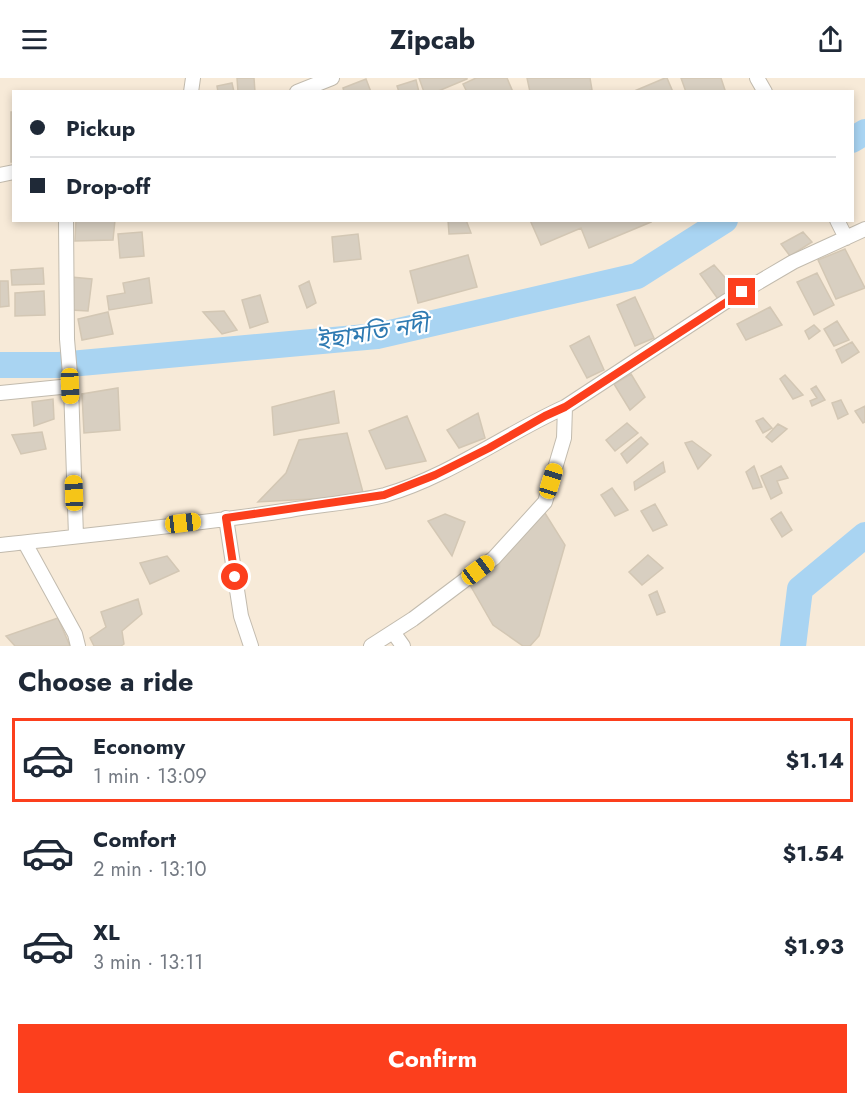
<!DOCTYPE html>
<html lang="en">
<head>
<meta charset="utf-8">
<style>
  body { margin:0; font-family:Jost,"Noto Sans Bengali",sans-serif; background:#f2f2f3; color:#1f2937; height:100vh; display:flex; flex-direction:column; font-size:22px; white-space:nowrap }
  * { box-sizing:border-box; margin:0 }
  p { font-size:20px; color:#747a83 }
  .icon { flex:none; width:33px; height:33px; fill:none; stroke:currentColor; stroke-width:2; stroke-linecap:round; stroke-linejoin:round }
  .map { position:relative; height:568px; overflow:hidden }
  .side { display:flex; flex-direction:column; background:#fff; flex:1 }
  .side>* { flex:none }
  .banner { position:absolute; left:12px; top:12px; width:842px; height:132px; border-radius:0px; box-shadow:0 3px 9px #0003; display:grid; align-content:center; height:132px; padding:0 18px; background:#fff }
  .end { position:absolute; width:27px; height:27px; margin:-14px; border:8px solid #fc3f1d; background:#fff; box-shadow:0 0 0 3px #fff }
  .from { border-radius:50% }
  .car { position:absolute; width:18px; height:36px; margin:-18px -9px; border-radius:8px; box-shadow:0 0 4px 2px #0007; background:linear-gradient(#f5c518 24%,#345 0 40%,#f5c518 0 76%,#345 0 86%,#f5c518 0) }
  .banner b { display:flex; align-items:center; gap:21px; height:57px; font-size:22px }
  .banner b+b { border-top:2px solid #e0e1e3 }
  .banner i { width:15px; height:15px; background:#1f2937 }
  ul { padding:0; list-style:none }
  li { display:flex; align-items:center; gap:18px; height:84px; margin:0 12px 9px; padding:0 6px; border:3px solid transparent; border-radius:0px }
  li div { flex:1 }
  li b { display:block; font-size:22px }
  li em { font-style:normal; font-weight:700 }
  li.active { border-color:#fc3f1d }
  li>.icon { width:54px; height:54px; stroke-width:1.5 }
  h2 { padding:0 18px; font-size:27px; line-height:72px }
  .button { display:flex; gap:12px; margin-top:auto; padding:12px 18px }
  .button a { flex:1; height:69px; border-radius:0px; background:#fc3f1d; color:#fff; font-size:24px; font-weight:700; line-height:69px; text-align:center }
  header { display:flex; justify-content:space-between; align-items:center; height:78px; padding:0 18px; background:#fff; font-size:27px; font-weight:700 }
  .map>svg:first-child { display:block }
  .commercial { fill:#f7ead8; fill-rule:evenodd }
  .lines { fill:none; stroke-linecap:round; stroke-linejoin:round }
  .river { stroke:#a9d4f2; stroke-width:26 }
  .building { fill:#d8cfc1; stroke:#d3c7b4; stroke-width:1.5 }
  .street-casing { stroke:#c2bbae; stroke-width:16 }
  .street { stroke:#fff; stroke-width:14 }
  .route { stroke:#fc3f1d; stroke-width:8 }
  .labels { text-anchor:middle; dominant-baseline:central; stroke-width:4.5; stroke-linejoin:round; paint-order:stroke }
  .water-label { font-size:24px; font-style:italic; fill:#2e7ab2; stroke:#fff }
</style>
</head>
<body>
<header><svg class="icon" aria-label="menu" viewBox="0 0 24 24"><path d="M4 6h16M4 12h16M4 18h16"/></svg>Zipcab<svg class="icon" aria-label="share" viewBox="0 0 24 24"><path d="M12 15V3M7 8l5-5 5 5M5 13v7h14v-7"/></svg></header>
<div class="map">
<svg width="865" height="568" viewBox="0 0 865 568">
  <rect width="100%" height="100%" fill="#f6f3ec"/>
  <path class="commercial" d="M0 0H865V568H0ZM14 14H852V142H14Z"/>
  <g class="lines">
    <path class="river" d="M852 62 865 54
      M0 287H59L377 258 637 198 725 142
      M793 568 800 511 865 457"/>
  </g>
  <path class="building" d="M237 0H254L255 14H238Z
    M419 0H467V1L436 14H424Z
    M476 0H507L513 14H467L463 6Z
    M527 0H590L592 12 583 14H530Z
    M665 0H667L673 14H632Z
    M681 0H721L725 12 720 14H686Z
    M366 1 371 14H344L343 10Z
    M416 2 419 14H399L397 8Z
    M232 5 234 14H218L217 8Z
    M11 34H14V84H11Z
    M76 142H115L113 162 75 163Z
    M448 142H466L471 155 449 156Z
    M530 142H650L651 144 589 170 581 150 541 167Z
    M142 154 144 178 120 180 118 156Z
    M803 154 812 164 790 178 781 166Z
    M358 156 361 181 334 184 332 159Z
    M845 171 865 210 836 221 818 182Z
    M468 177 477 209 418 225 410 193Z
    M714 187 736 212 718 221 700 196Z
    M43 190 44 206 12 207 11 192Z
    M817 195 834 227 814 237 797 204Z
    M71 199 92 201 88 233 71 232Z
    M149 200 152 225 109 232 107 218 125 215 123 205Z
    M0 203H8L9 228 0 229Z
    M309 203 316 225 307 230 299 208Z
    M44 213 45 237 15 238V215Z
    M260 217 268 244 250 250 242 222Z
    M635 219 654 260 635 268 617 227Z
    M770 229 782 247 746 262 737 246Z
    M224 233 237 252 222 256 203 234Z
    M108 234 113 256 82 262 78 241Z
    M837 243 849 262 834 268 824 251Z
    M814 247 820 253 809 261 805 253Z
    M589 258 604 292 587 300 570 268Z
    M852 264 859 274 842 285 836 272Z
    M631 296 645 319 630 332 614 306Z
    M785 297 803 317 793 321 780 301Z
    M816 308 825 322 812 328 810 323 817 320 811 311Z
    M118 310 120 352 84 355 82 316Z
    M334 313 339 345 274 357 272 329Z
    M53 321 54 341 34 348 32 324Z
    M841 322 848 336 838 341 832 325Z
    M865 328V344L863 345 855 333Z
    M478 335 485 360 459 370 447 352Z
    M407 338 426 383 386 391 369 353Z
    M763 340 772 350 763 355 756 343Z
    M627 345 638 355 615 373 606 362Z
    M778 346 787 351 772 364 766 359Z
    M42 354 46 371 21 376 12 357Z
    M347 355 364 418 258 424 286 395 299 362Z
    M641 359 648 366 627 385 621 376Z
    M692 363 711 377 698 391 685 365Z
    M663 384 665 394 635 412 634 404Z
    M754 388 762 409 753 411 746 394Z
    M781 388 788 400 777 403 782 415 771 421 761 398Z
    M612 410 628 432 615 438 601 417Z
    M655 426 667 447 653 453 641 433Z
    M543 432 565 467 539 558 530 568H523L493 547 470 507 506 477Z
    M781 434 792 452 782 459 771 441Z
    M445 436 465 444 452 478 428 443Z
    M648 477 663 490 642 507 629 494Z
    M167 478 179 493 150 506 140 485Z
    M657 513 665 534 657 537 649 517Z
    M138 521 142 536 122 553 124 566 121 568H94L90 560 106 549 101 534Z
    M58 540 70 568H15L6 558Z"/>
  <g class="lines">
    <g class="street-casing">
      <path id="street" d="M757 0 765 14
        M191 14 193 0
        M297 14 332 0
        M0 97 14 94
        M66 142 67 261 71 308 76 458
        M837 142 846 160
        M0 315 71 308
        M226 440 241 538 251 568
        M25 465 75 556 78 568
        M0 467C97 456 194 447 290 432 319 427 357 424 385 417 450 398 505 356 565 329L725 224 793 184 865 151
        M393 554 403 568
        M371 568 413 541 494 480 545 424 564 360 565 329"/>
    </g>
    <use href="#street" class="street"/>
  </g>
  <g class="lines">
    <path class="route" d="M235 499 226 440 384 417 435 397 489 370 545 338 565 329 742 214"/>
  </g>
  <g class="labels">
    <g class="water-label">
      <text transform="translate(372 254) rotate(-9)">ইছামতি নদী</text>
    </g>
  </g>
</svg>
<i class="end from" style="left:235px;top:499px"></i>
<i class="end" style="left:742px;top:214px"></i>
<i class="car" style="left:70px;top:308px;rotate:178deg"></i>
<i class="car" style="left:551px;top:403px;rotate:17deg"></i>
<i class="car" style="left:74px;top:415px;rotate:358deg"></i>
<i class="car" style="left:183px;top:445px;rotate:83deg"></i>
<i class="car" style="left:478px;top:492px;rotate:53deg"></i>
<div class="banner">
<b><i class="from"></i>Pickup</b>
<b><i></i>Drop-off</b>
</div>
</div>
<section class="side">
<h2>Choose a ride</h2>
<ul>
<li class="active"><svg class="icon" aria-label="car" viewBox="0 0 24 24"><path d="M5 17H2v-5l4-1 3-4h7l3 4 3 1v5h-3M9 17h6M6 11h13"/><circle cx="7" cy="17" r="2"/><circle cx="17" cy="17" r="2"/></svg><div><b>Economy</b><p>1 min · 13:09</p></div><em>$1.14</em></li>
<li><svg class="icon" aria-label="car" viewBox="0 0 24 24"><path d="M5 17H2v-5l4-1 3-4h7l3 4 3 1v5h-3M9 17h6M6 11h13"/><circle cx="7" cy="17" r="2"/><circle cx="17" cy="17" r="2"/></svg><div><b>Comfort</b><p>2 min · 13:10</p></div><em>$1.54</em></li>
<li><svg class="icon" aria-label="car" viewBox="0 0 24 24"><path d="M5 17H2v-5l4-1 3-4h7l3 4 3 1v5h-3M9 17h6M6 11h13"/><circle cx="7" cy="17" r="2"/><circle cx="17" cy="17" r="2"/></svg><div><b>XL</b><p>3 min · 13:11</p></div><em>$1.93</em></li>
</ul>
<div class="button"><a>Confirm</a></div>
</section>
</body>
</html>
